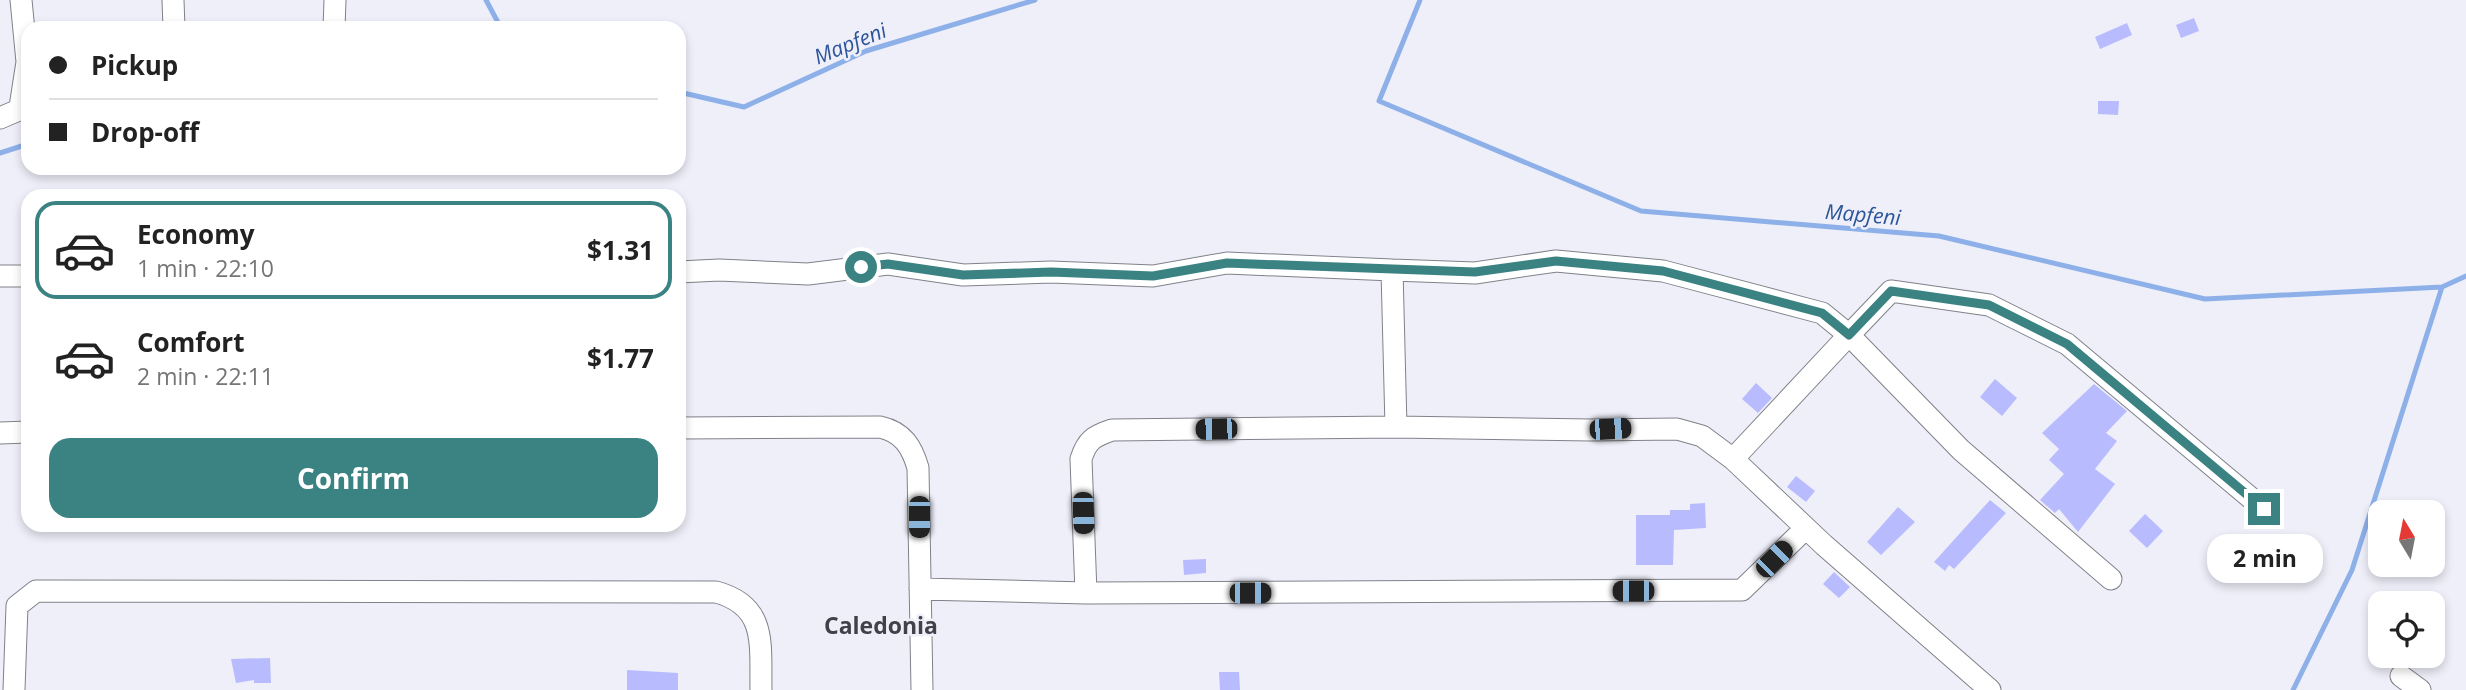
<!DOCTYPE html>
<html lang="en">
<head>
<meta charset="utf-8">
<style>
  body { margin:0; font-family:"Open Sans",sans-serif; background:#f6f6f6; color:#222; height:100vh; display:flex; flex-direction:column; font-size:26px; white-space:nowrap }
  * { box-sizing:border-box; margin:0 }
  p { font-size:23px; color:#767676 }
  .icon { flex:none; width:38px; height:38px; fill:none; stroke:currentColor; stroke-width:2; stroke-linecap:round; stroke-linejoin:round }
  .map { position:relative; flex:1; overflow:hidden }
  .sheet { position:absolute; left:21px; top:189px; width:665px; height:343px; display:flex; flex-direction:column; background:#fff; border-radius:21px; box-shadow:0 4px 10px #0003 }
  .sheet>* { flex:none }
  .hud { position:absolute; left:21px; top:21px; width:665px; height:154px; border-radius:21px; box-shadow:0 4px 10px #0003; display:grid; align-content:center; height:154px; padding:0 28px; background:#fff }
  .needle { width:46px; rotate:350deg }
  .buttons { position:absolute; left:2368px; top:500px; display:grid; gap:14px }
  .buttons a { display:grid; place-items:center; width:77px; height:77px; border-radius:14px; background:#fff; box-shadow:0 4px 10px #0003; font-size:35px }
  .end { position:absolute; width:32px; height:32px; margin:-16px; border:9px solid #3b8382; background:#fff; box-shadow:0 0 0 4px #fff }
  .from { border-radius:50% }
  .bubble { position:absolute; height:49px; border-radius:21px; background:#fff; box-shadow:0 4px 10px #0003; font-size:23px; font-weight:700; line-height:49px; text-align:center }
  .car { position:absolute; width:21px; height:42px; margin:-21px -10px; border-radius:9px; box-shadow:0 0 5px 2px #0007; background:linear-gradient(#222 24%,#8ab4d8 0 40%,#222 0 76%,#8ab4d8 0 86%,#222 0) }
  .hud b { display:flex; align-items:center; gap:24px; height:66px; font-size:26px }
  .hud b+b { border-top:2px solid #e0e0e0 }
  .hud i { width:18px; height:18px; background:#222 }
  ul { padding:12px 0 0; list-style:none }
  li { display:flex; align-items:center; gap:21px; height:98px; margin:0 14px 10px; padding:0 14px; border:4px solid transparent; border-radius:21px }
  li div { flex:1 }
  li b { display:block; font-size:26px }
  li em { font-style:normal; font-weight:700 }
  li.active { border-color:#3b8382 }
  li>.icon { width:63px; height:63px; stroke-width:1.5 }
  .primary-button { display:flex; gap:14px; margin-top:auto; padding:14px 28px }
  .primary-button a { flex:1; height:80px; border-radius:21px; background:#3b8382; color:#fff; font-size:28px; font-weight:700; line-height:80px; text-align:center }
  .map>svg:first-child { display:block }
  .lines { fill:none; stroke-linecap:round; stroke-linejoin:round }
  .stream { stroke:#8db0e9; stroke-width:5 }
  .building { fill:#b8bcfe }
  .minor-casing { stroke:#808189; stroke-width:23 }
  .minor { stroke:#fff; stroke-width:21 }
  .route { stroke:#3b8382; stroke-width:9 }
  .labels { text-anchor:middle; dominant-baseline:central; stroke-width:5; stroke-linejoin:round; paint-order:stroke }
  .water-label { font-size:21px; font-style:italic; fill:#2c559b; stroke:#eeeff9 }
  .quarter-label { font-size:23px; font-weight:bold; fill:#414149; stroke:#eeeff9 }
</style>
</head>
<body>
<div class="map">
<svg width="2466" height="690" viewBox="0 0 2466 690">
  <rect width="100%" height="100%" fill="#eeeff9"/>
  <g class="lines">
    <path class="stream" d="M486 0 501 28
      M1420 0 1379 101 1641 211 1939 236 2205 299 2442 287 2466 276
      M679 92 744 107 866 51 1035 0
      M0 153 28 144
      M2293 690 2352 570 2442 287"/>
  </g>
  <path class="building" d="M2194 18 2199 31 2181 38 2176 25Z
    M2127 23 2132 35 2100 49 2095 37Z
    M2098 101H2119L2118 115 2098 114Z
    M1995 379 2017 398 2002 416 1980 397Z
    M1756 383 1772 398 1758 413 1742 399Z
    M2094 384 2127 411 2106 433 2117 441 2095 469 2115 484 2078 532 2059 509 2055 513 2040 500 2064 474 2049 460 2059 449 2042 433Z
    M1796 476 1815 491 1806 502 1787 487Z
    M1990 500 2006 513 1954 569 1949 565 1945 571 1934 562Z
    M1705 503 1706 528 1674 530 1673 565H1636V515H1670V510H1690V504Z
    M1898 507 1915 522 1881 555 1867 542Z
    M2145 514 2163 531 2147 548 2129 531Z
    M1206 559V573L1184 575 1183 560Z
    M1834 572 1850 587 1839 598 1823 584Z
    M270 658 271 683H254V680L236 683 231 659Z
    M627 670 678 673V690H627Z
    M1219 672H1239L1240 690H1220Z"/>
  <g class="lines">
    <g class="minor-casing">
      <path id="minor" d="M173 0 174 28
        M334 28 335 0
        M20 107 27 62 21 0
        M0 118 28 106
        M679 272 719 270 808 274 888 264 963 275 1051 272 1153 276 1227 263 1392 270
        M0 276H28
        M1396 427 1392 270 1475 273 1556 261 1663 271 1822 313 1849 335 1891 291 1989 305 2067 344 2264 509
        M679 428 880 427C903 432 912 447 918 468L922 690
        M0 433 28 432
        M1733 459 1849 335 1961 450 2111 579
        M920 589 1086 593 1742 590 1806 528
        M1086 593 1081 459C1087 440 1094 436 1112 430L1396 427 1591 430 1677 429 1702 436 1733 459 1824 545 1990 690
        M2401 676 2420 690
        M14 690 17 606 36 591 716 592C768 606 760 645 761 690"/>
    </g>
    <use href="#minor" class="minor"/>
  </g>
  <g class="lines">
    <path class="route" d="M861 267 888 264 963 275 1051 272 1153 276 1227 263 1475 272 1556 261 1663 271 1822 313 1849 335 1891 291 1989 305 2067 344 2264 509"/>
  </g>
  <g class="labels">
    <g class="water-label">
      <text transform="translate(850 43) rotate(-22)">Mapfeni</text>
      <text transform="translate(1863 214) rotate(5)">Mapfeni</text>
    </g>
    <g class="quarter-label">
      <text x="881" y="625">Caledonia</text>
    </g>
  </g>
</svg>
<div class="buttons">
<a><svg class="needle" viewBox="-14 -14 28 28"><path d="M0-13l5 13h-10z" fill="#e53935"/><path d="M0 13l5-13h-10z" fill="#767676"/></svg></a>
<a><svg class="icon" aria-label="locate" viewBox="0 0 24 24"><circle cx="12" cy="12" r="6"/><path d="M12 2v4M12 18v4M2 12h4M18 12h4"/></svg></a>
</div>
<i class="end from" style="left:861px;top:267px"></i>
<i class="end" style="left:2264px;top:509px"></i>
<div class="bubble" style="left:2207px;top:534px;width:116px">2 min</div>
<i class="car" style="left:1216px;top:429px;rotate:269deg"></i>
<i class="car" style="left:1610px;top:429px;rotate:87deg"></i>
<i class="car" style="left:1083px;top:513px;rotate:178deg"></i>
<i class="car" style="left:919px;top:517px;rotate:180deg"></i>
<i class="car" style="left:1774px;top:559px;rotate:45deg"></i>
<i class="car" style="left:1633px;top:591px;rotate:270deg"></i>
<i class="car" style="left:1250px;top:593px;rotate:90deg"></i>
<div class="hud">
<b><i class="from"></i>Pickup</b>
<b><i></i>Drop-off</b>
</div>
<section class="sheet">
<ul>
<li class="active"><svg class="icon" aria-label="car" viewBox="0 0 24 24"><path d="M5 17H2v-5l4-1 3-4h7l3 4 3 1v5h-3M9 17h6M6 11h13"/><circle cx="7" cy="17" r="2"/><circle cx="17" cy="17" r="2"/></svg><div><b>Economy</b><p>1 min · 22:10</p></div><em>$1.31</em></li>
<li><svg class="icon" aria-label="car" viewBox="0 0 24 24"><path d="M5 17H2v-5l4-1 3-4h7l3 4 3 1v5h-3M9 17h6M6 11h13"/><circle cx="7" cy="17" r="2"/><circle cx="17" cy="17" r="2"/></svg><div><b>Comfort</b><p>2 min · 22:11</p></div><em>$1.77</em></li>
</ul>
<div class="primary-button"><a>Confirm</a></div>
</section>
</div>
</body>
</html>
